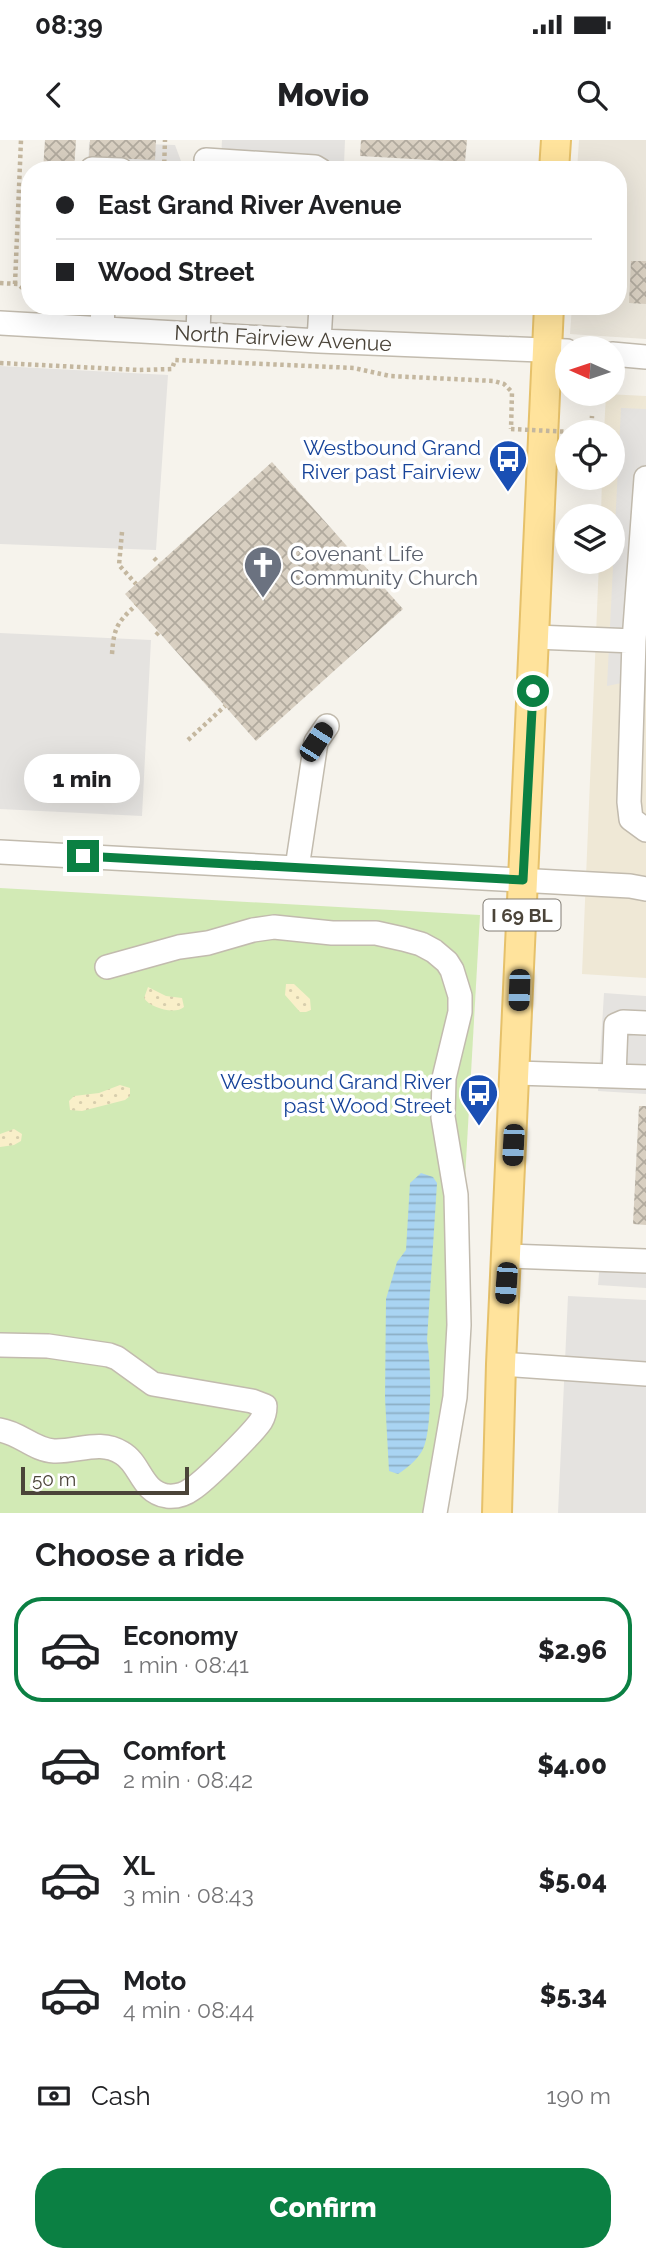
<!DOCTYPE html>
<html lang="en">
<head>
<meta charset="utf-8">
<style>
  body { margin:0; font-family:Raleway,sans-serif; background:#f6f6f6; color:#202124; height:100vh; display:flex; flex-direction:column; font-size:26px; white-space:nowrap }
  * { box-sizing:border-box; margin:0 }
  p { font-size:23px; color:#757577 }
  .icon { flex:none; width:38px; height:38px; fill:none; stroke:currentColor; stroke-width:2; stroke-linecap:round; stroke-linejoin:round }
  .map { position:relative; height:1373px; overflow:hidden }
  .side { display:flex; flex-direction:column; background:#fff; flex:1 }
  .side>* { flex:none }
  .hud { position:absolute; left:21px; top:21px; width:606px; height:154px; border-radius:28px; box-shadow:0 7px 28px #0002; display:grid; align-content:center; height:154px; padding:0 35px; background:#fff }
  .needle { width:46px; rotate:273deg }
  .buttons { position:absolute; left:555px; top:196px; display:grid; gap:14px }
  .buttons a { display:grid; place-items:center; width:70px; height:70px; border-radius:50%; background:#fff; box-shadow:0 7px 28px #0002; font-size:35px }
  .scale { position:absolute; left:21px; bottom:18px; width:168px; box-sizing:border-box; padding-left:7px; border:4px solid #4b4439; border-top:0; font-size:19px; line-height:24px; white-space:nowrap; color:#4b4439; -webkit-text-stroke:5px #fff; paint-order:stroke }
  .end { position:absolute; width:32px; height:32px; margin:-16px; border:9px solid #0b8043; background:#fff; box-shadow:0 0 0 4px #fff }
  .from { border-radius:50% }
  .bubble { position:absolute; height:49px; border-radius:24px; background:#fff; box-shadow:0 7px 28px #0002; font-size:23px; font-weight:800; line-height:49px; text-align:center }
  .car { position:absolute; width:21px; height:42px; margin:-21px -10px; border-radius:9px; box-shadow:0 0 5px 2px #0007; background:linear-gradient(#222 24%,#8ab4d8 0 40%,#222 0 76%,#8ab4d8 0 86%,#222 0) }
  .hud b { display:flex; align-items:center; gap:24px; height:66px; font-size:26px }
  .hud b+b { border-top:2px solid #e0e0e0 }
  .hud i { width:18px; height:18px; background:#202124 }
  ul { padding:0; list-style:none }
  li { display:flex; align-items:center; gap:21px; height:105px; margin:0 14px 10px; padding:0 21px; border:4px solid transparent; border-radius:28px }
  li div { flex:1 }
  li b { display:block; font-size:26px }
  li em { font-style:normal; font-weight:800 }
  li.on { border-color:#0b8043 }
  li>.icon { width:63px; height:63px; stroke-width:1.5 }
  h2 { padding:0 35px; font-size:32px; line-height:84px }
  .pay { display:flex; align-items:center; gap:18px; height:77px; padding:0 35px; font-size:26px }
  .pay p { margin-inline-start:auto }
  .button { display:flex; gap:14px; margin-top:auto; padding:14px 35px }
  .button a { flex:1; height:80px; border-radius:28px; background:#0b8043; color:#fff; font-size:28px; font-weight:800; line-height:80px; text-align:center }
  .status { display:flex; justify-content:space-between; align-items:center; height:49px; padding:0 35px; background:#fff; direction:ltr }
  .status svg { height:19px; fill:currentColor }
  header { display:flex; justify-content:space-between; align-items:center; height:91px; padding:0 35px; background:#fff; font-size:32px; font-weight:800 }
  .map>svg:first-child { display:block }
  .residential { fill:#eae5da }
  .education { fill:#efe8d6 }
  .green { fill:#d2eab5 }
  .sand { fill:url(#sand-dots) }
  .parking { fill:#e5e3e0 }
  .water { fill:url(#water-rules) }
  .building { fill:url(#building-cross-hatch) }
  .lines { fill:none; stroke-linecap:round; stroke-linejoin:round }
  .minor-casing { stroke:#c2bbae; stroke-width:26 }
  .major-casing { stroke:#e6c16a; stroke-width:32 }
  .path { stroke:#c4b79f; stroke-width:4.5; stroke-dasharray:3.5 3.5; stroke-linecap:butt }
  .minor { stroke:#fff; stroke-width:23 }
  .major { stroke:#ffe39c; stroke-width:28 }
  .path-bridge { stroke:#c4b79f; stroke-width:4.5; stroke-dasharray:3.5 3.5; stroke-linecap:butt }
  .route { stroke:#0b8043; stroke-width:9 }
  .labels { text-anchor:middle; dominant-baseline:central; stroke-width:7; stroke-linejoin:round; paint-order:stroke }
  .shield { fill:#fff; stroke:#817c74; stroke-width:2 }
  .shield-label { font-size:19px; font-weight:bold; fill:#4b4439 }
  .street-label { font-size:21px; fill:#4b4439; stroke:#fff }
  .transit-label { font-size:21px; fill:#164399; stroke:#fff; text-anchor:end }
  .worship-label { font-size:21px; fill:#5b616d; stroke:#fff; text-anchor:start }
</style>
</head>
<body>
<div class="status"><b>08:39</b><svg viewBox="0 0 49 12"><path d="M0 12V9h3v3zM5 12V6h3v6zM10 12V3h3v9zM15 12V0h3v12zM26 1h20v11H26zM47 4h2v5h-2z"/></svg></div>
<header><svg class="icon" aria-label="back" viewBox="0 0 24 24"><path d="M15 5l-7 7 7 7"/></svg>Movio<svg class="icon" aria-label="search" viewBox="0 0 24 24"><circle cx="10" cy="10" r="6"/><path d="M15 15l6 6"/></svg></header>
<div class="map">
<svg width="646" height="1373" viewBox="0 0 646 1373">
  <defs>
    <pattern id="sand-dots" width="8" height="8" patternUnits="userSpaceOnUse" patternTransform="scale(1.75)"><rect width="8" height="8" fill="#f9efc9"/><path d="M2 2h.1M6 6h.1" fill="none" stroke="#d7cead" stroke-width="1.8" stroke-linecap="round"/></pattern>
    <pattern id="water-rules" width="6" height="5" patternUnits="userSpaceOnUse" patternTransform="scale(1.75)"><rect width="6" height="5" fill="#a9d4f2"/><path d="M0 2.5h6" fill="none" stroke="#8caec5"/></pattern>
    <pattern id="building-cross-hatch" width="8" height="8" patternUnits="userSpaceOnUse" patternTransform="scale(1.75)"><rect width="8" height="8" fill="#d8cfc1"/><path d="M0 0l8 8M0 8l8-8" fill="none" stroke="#b1aa9e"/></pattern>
  </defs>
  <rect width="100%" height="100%" fill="#f6f3ec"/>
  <path class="residential" d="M579 0H646V199L570 194 572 166H618V30H577Z"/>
  <path class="education" d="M606 254 646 256V838L582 834 599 422H612V376H601L602 338H612V292H604Z"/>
  <path class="green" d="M0 748 480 775 446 1373H0Z"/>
  <path class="sand" d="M286 844H294L310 859 311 870 306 872H300L285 855Z
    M148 847 166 856 182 858 184 867C175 875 150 868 144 858Z
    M120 945 130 948V956L125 960 82 971 70 970 69 961 74 956 99 953Z
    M14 989 22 994 21 1001 14 1005 0 1007V994Z"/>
  <path class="parking" d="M222 0H345L344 24 221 18Z
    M89 2 175 5 181 21V30H88Z
    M0 226 168 235 156 410 0 404Z
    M621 268 646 269V538L607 546Z
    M0 493 151 500 142 676 0 669Z
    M604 853 646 856V954L598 951Z
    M601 1110 646 1112V1148L598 1145Z
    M568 1156 646 1160V1373H558Z"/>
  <path class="water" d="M421 1033 433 1037 437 1043 427 1200C431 1221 433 1292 422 1311 417 1320 407 1328 398 1334L389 1331 385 1258 386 1159 397 1122 406 1110 410 1043Z"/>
  <path class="building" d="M45 0H76L74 30H43Z
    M90 0H156L155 20 89 17Z
    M361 0H467L465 22 360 16Z
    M631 121H646V164L629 163Z
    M272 322 403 469 256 601 125 454Z
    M639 966H646V1085L633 1084Z"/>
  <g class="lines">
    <g class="minor-casing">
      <path id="minor" d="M206 20 315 27 320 30
        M92 29 121 30
        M0 183 319 201 567 211
        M102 188 103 166
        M198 193 199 166
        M319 201 321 166
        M612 214 646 217
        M646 338 634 501 629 662 631 679 646 690
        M535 497 634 501
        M0 712 630 746 646 749
        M297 728 316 602 327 586
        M107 827 179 807 208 803 253 790 274 787 332 793H376L403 799 421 804 434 811 447 822 452 830 460 856V872L444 938 443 977 456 1055 459 1185 455 1257 435 1373
        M516 933 646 937
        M614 936 616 885 623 882 646 883
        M508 1116 646 1121
        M0 1205 48 1206 109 1215 117 1218 153 1244 252 1261 265 1266C265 1272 264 1276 261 1281 253 1293 205 1341 192 1349 184 1355 177 1357 167 1356 141 1352 141 1324 122 1313 100 1299 78 1312 54 1311 34 1310 20 1293 0 1290
        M501 1224 646 1234"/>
    </g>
    <g class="major-casing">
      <path id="major" d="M554 30 556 0
        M497 1373 501 1224 549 166"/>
    </g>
    <path class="path" d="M164 30 165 0
      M0 143 18 144 30 155
      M15 144 21 0
      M460 166 496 168
      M0 223 139 230 172 229 175 220 354 228 390 236 494 241 504 244 512 252 511 289
      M591 292 592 276
      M122 392 119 425 136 444
      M154 418 159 423
      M156 495 159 492
      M112 514C114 487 117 483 136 465
      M188 600 225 566"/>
    <use href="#minor" class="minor"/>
    <use href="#major" class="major"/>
    <path class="path-bridge" d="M511 289 571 292"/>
  </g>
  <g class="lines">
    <path class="route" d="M83 716 523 740 533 551"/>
  </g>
  <defs>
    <g id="bus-pin" transform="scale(2.0125)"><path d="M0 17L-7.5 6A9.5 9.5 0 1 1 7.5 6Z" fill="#1a4fb4" stroke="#fff"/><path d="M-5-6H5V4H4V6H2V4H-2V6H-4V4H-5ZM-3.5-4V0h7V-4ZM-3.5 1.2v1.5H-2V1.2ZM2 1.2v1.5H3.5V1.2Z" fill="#fff"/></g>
    <g id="church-pin" transform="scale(2.0125)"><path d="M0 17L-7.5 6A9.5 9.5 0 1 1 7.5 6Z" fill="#6b7280" stroke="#fff"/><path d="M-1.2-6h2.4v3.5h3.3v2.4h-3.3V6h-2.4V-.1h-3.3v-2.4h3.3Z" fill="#fff"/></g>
  </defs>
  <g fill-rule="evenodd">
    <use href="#bus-pin" x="508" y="319"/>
    <use href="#church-pin" x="263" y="425"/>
    <use href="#bus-pin" x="479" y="953"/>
  </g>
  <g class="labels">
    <rect class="shield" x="483.5" y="759.5" width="77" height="31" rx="5"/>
    <g class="shield-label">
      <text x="522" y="775">I 69 BL</text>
    </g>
    <g class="street-label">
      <text transform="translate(283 198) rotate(3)">North Fairview Avenue</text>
    </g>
    <g class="transit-label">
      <text x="481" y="307">Westbound Grand<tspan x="481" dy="24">River past Fairview</tspan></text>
      <text x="452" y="941">Westbound Grand River<tspan x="452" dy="24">past Wood Street</tspan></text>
    </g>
    <g class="worship-label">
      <text x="290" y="413">Covenant Life<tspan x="290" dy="24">Community Church</tspan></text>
    </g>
  </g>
</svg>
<div class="buttons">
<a><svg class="needle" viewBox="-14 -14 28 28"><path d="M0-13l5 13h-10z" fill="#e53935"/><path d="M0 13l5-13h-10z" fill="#757577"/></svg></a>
<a><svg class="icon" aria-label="locate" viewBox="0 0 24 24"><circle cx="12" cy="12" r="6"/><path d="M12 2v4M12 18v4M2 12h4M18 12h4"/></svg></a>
<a><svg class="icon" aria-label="layers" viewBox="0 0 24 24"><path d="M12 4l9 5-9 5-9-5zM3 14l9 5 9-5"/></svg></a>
</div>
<div class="scale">50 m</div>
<i class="end from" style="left:533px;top:551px"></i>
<i class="end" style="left:83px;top:716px"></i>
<div class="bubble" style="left:24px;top:614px;width:116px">1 min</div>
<i class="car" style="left:316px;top:602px;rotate:33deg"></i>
<i class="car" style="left:519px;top:850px;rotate:182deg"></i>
<i class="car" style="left:513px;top:1005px;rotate:183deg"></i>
<i class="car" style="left:506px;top:1143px;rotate:184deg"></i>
<div class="hud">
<b><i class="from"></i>East Grand River Avenue</b>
<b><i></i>Wood Street</b>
</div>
</div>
<section class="side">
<h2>Choose a ride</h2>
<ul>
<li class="on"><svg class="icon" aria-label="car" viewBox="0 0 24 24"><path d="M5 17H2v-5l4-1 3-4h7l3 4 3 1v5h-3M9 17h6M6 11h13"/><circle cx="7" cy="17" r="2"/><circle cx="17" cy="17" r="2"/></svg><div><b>Economy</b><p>1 min · 08:41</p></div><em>$2.96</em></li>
<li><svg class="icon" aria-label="car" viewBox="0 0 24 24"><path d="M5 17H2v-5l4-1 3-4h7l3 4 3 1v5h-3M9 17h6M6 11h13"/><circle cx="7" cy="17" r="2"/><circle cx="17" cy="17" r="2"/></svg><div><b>Comfort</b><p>2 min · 08:42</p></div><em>$4.00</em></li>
<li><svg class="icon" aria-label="car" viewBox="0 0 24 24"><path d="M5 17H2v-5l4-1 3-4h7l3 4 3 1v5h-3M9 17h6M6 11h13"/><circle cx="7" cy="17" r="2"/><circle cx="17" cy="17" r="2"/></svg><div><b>XL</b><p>3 min · 08:43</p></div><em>$5.04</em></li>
<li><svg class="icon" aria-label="car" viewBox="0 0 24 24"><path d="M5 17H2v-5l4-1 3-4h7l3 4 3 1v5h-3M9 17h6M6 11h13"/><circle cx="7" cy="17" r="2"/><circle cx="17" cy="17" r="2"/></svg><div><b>Moto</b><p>4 min · 08:44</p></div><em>$5.34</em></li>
</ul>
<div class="pay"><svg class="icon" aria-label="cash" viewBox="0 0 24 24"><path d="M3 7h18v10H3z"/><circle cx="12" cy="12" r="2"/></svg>Cash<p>190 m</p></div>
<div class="button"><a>Confirm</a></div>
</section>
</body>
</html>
